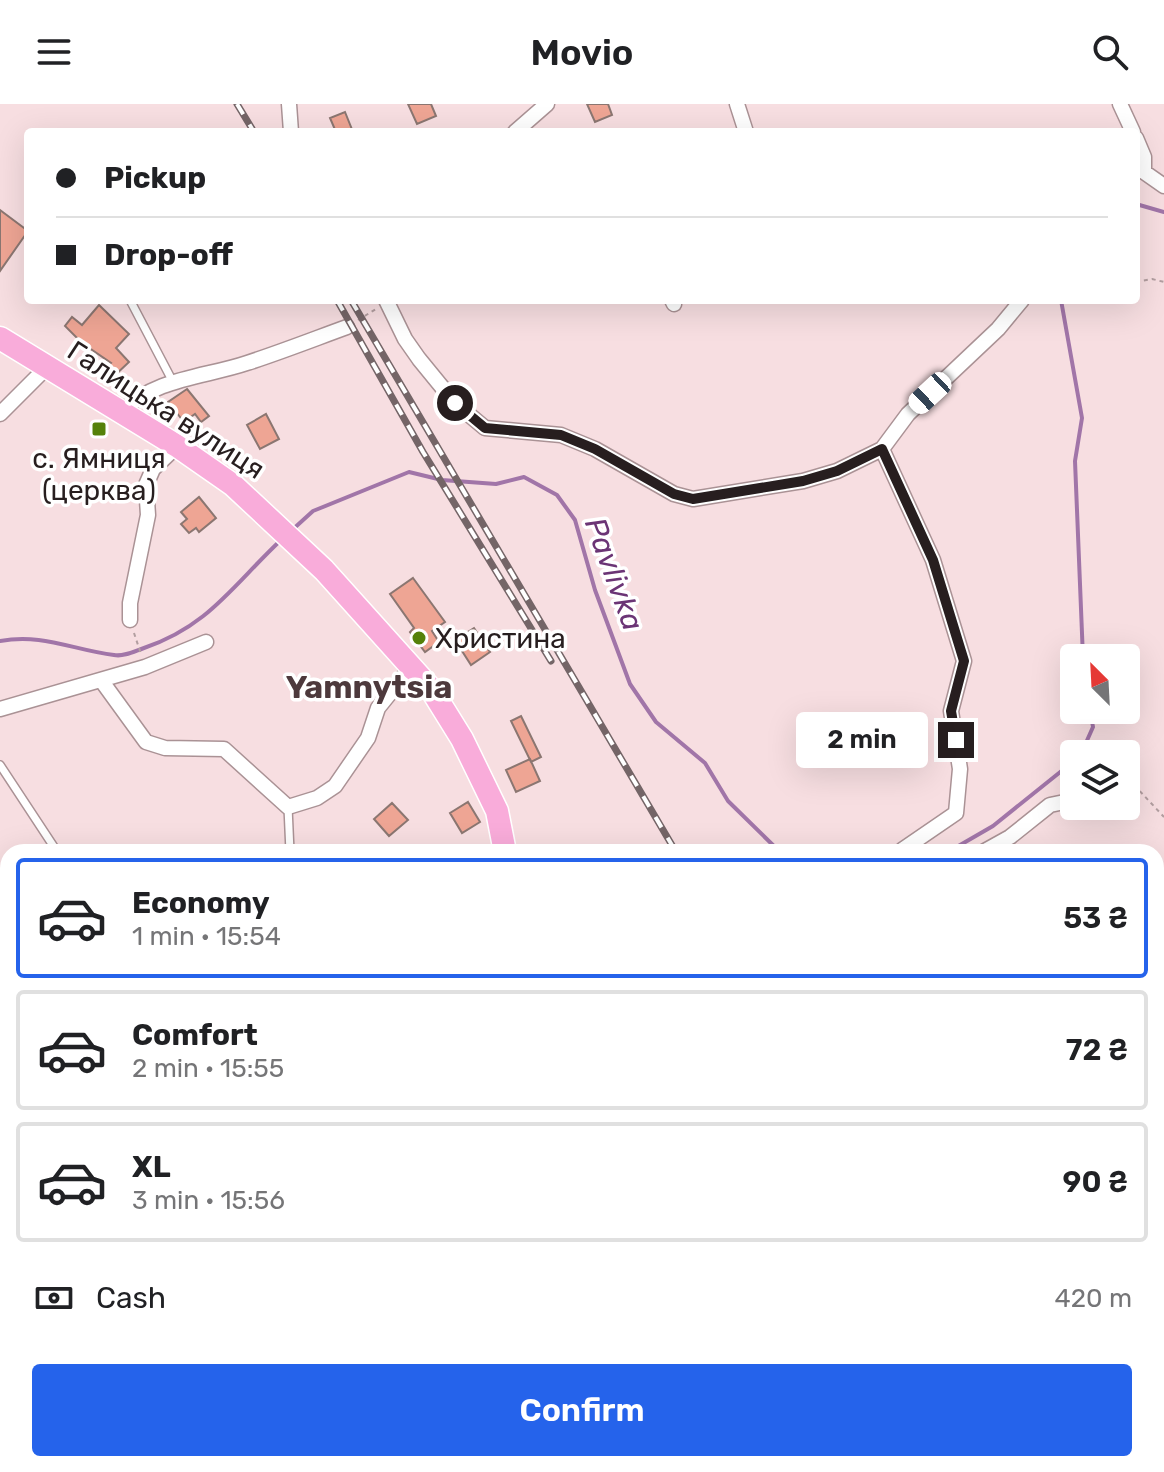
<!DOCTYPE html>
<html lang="en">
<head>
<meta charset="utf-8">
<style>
  body { margin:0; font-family:Rubik,sans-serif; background:#f2f2f2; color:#202124; height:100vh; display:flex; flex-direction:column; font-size:30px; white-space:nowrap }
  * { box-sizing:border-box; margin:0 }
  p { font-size:26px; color:#757577 }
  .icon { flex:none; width:44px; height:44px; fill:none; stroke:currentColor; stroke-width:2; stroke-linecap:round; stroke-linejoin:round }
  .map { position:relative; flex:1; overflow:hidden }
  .sheet { position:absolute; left:0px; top:740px; width:1164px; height:628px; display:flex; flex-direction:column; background:#fff; border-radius:24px 24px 0 0; box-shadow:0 8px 32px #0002 }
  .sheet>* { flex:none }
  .banner { position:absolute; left:24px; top:24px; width:1116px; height:176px; border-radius:8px; box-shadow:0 8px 32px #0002; display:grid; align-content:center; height:176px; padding:0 32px; background:#fff }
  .needle { width:52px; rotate:336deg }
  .buttons { position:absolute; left:1060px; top:540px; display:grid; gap:16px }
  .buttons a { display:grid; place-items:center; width:80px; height:80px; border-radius:8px; background:#fff; box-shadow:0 8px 32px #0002; font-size:40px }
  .end { position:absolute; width:36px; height:36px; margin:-18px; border:10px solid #271e1f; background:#fff; box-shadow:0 0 0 4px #fff }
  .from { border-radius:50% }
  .bubble { position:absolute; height:56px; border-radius:8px; background:#fff; box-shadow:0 8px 32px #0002; font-size:26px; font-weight:600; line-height:56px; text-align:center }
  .car { position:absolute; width:24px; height:48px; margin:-24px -12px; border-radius:10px; box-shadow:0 0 6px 2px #0007; background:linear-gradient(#fff 24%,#345 0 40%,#fff 0 76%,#345 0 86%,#fff 0) }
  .banner b { display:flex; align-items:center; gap:28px; height:76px; font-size:30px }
  .banner b+b { border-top:2px solid #e0e0e0 }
  .banner i { width:20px; height:20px; background:#202124 }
  ul { padding:14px 0 0; list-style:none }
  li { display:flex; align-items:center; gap:24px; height:120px; margin:0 16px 12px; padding:0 16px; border:4px solid #e0e0e0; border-radius:8px }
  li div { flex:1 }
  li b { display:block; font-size:30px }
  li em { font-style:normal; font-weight:600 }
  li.selected { border-color:#2563eb }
  li>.icon { width:72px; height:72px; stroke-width:1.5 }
  .pay { display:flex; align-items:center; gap:20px; height:88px; padding:0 32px; font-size:30px }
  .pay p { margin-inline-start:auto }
  .action { display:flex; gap:16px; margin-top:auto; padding:16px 32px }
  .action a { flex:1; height:92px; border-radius:8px; background:#2563eb; color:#fff; font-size:32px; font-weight:600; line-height:92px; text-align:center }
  header { display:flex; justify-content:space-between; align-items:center; height:104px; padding:0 32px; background:#fff; font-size:36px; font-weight:600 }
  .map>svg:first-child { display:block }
  .built { fill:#f0ced2 }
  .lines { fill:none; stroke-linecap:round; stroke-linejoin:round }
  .stream { stroke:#a175a8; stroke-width:4 }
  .building { fill:#eea594; stroke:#8b7671; stroke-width:2 }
  .service-casing { stroke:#aa9295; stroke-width:10 }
  .minor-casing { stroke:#aa9295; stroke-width:17 }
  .primary-casing { stroke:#fff; stroke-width:25 }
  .path { stroke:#b29ea0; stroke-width:2; stroke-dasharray:4 4; stroke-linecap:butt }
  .service { stroke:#fff; stroke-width:7 }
  .minor { stroke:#fff; stroke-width:14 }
  .primary { stroke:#f9acda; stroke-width:22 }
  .rail-casing { stroke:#746567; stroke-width:7 }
  .rail { stroke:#fff; stroke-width:4; stroke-dasharray:12; stroke-linecap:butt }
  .route { stroke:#271e1f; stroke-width:10 }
  .poi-dot { fill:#55810a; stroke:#fff; stroke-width:3 }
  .labels { text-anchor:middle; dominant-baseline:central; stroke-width:7; stroke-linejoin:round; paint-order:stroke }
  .street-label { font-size:28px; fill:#271e1f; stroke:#fff }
  .poi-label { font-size:28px; fill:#271e1f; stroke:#fff }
  .water-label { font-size:30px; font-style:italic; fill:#6b3475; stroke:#fff }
  .quarter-label { font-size:32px; font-weight:bold; fill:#4d393c; stroke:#fff }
</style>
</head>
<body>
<header><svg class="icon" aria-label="menu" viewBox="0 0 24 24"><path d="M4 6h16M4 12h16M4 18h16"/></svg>Movio<svg class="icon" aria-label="search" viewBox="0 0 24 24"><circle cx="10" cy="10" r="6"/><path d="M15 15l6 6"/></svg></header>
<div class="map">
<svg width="1164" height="1368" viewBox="0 0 1164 1368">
  <rect width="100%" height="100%" fill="#f7dee1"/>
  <path class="built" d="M798 1360H960L964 1368H801Z"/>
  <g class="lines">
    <path class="stream" d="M1136 100 1164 108
      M1061 196 1082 314 1075 357 1083 554
      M291 427 313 407 409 368 442 376 496 380 524 373 557 391 575 416 595 486 630 580 656 618 705 659 728 697 780 748
      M0 537C42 529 73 546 114 551 124 553 135 547 144 544 209 522 233 481 281 436
      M1081 650 1093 623 1090 606
      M948 748 993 722 1074 657"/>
  </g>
  <path class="building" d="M408 0H431L436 12 417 20Z
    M587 0H608L612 11 595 18Z
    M345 8 353 28H336L330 14Z
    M0 106 28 127 0 167Z
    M99 201 129 230 116 244 129 258 112 274 104 266 111 259 82 239 65 222 72 213 82 221Z
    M187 285 209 312 201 318 195 310 184 318 168 298Z
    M266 310 279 335 260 345 247 321Z
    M199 393 216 414 199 428 196 424 189 429 181 420 187 415 181 408Z
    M413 474 445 518 432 527 439 538 425 548 410 528 414 524 390 490Z
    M474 524 490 548 471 561 455 536Z
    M521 612 541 653 531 658 511 617Z
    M530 655 540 677 516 688 506 666Z
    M468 698 480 718 462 729 450 709Z
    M392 699 408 716 389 732 374 715Z"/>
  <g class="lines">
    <g class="service-casing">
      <path id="service" d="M130 196 173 278
        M0 661 56 746
        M288 703 290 748
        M0 987 8 995"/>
    </g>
    <g class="minor-casing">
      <path id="minor" d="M289 0 291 28
        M737 0 746 28
        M1120 0 1133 28
        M515 28 547 0
        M1136 34 1144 53V68
        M1144 68 1164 82
        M386 196 405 235 419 255 455 299 485 324 561 331 595 345 674 390 693 395 803 377 837 367 882 345 908 310 998 225 1022 196
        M672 196 674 200
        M122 308C154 274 206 273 247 259 281 248 314 235 347 223
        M0 310 47 263
        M882 345 933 456 964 557 951 607 960 665 956 709 902 746
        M130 516V499L148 411 146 381 153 365 177 342
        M101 576 146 638 165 644 224 645 288 703 317 694 335 682 368 634 378 604 412 562
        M0 605 145 563 206 538
        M983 748 1010 733 1050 701 1074 696
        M1156 1056 1164 1051
        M0 1118H8
        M1156 1294 1164 1292
        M62 1360 64 1368
        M1135 1360 1138 1368
        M697 1368 721 1360"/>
    </g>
    <g class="primary-casing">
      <path id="primary" d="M0 234 177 342 233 381 324 466 431 585 462 635 497 707 505 748
        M582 1368V1360"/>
    </g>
    <path class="path" d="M1136 178 1152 175 1164 178
      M358 216 376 205
      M134 529 141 550
      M1126 686 1136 683 1164 713"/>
    <use href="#service" class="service"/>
    <use href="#minor" class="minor"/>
    <use href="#primary" class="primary"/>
    <g class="rail-casing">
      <path id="rail" d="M237 0 254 28
        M337 196 423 348 551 557
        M351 196 676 748
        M964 1360 967 1368
        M1041 1360 1046 1368"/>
    </g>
    <use href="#rail" class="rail"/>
  </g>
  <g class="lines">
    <path class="route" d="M455 299 485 324 561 331 595 345 674 390 693 395 803 377 837 367 882 345 933 456 964 557 951 607 956 636"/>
  </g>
  <g class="poi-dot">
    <rect x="91" y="317" width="16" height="16" rx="4"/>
    <circle cx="419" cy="534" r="8"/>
  </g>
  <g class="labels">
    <g class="street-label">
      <text transform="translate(166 306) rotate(33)">Галицька вулиця</text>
    </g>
    <g class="poi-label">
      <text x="99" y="354">с. Ямниця<tspan x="99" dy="32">(церква)</tspan></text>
      <text x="435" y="534" text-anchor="start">Христина</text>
    </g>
    <g class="water-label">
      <text transform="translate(614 470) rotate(70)">Pavlivka</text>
    </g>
    <g class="quarter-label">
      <text x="369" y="583">Yamnytsia</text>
    </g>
  </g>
</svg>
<div class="buttons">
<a><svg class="needle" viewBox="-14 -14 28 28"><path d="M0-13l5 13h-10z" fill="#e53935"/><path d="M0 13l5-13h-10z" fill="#757577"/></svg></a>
<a><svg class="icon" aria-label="layers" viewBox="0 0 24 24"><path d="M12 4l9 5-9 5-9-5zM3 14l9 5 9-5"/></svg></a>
</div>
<i class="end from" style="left:455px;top:299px"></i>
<i class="end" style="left:956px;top:636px"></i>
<div class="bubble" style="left:796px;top:608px;width:132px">2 min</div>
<i class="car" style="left:930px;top:289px;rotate:227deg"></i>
<div class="banner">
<b><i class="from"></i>Pickup</b>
<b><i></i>Drop-off</b>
</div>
<section class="sheet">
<ul>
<li class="selected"><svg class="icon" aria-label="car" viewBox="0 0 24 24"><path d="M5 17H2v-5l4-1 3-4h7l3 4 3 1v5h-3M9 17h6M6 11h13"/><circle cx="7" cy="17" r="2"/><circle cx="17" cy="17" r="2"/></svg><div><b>Economy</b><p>1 min · 15:54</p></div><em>53 ₴</em></li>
<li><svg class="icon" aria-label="car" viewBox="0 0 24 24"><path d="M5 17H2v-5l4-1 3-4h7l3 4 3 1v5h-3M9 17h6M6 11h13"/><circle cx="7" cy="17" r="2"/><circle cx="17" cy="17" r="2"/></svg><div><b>Comfort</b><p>2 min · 15:55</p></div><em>72 ₴</em></li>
<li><svg class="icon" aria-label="car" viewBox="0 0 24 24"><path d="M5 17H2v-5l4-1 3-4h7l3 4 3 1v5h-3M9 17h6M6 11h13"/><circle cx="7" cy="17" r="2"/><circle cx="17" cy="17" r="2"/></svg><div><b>XL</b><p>3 min · 15:56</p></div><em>90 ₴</em></li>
</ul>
<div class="pay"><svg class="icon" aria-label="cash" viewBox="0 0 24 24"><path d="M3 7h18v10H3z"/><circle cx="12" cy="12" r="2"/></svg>Cash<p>420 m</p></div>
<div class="action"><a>Confirm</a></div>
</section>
</div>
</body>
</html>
